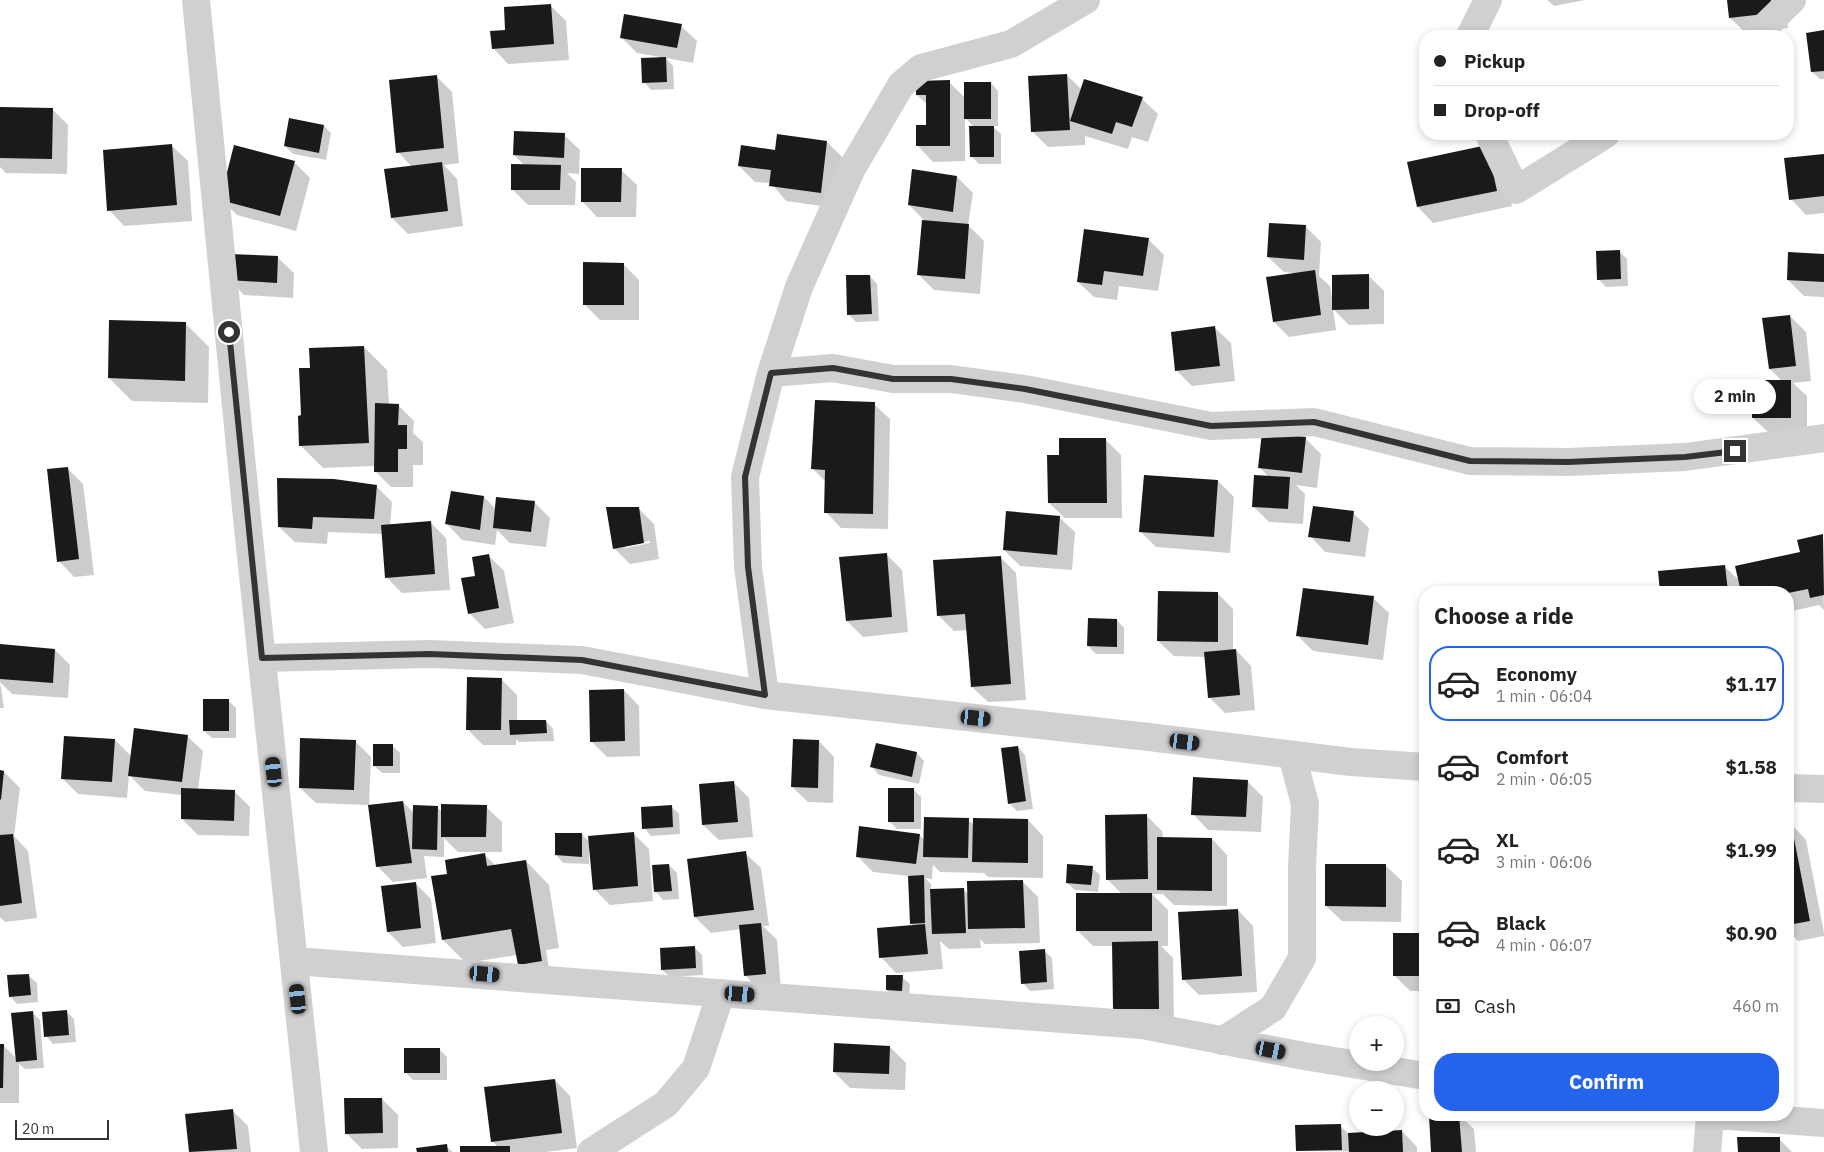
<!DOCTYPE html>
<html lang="en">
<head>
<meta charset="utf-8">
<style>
  body { margin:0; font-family:"IBM Plex Sans",sans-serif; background:#f2f2f2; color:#222; height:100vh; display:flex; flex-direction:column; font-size:19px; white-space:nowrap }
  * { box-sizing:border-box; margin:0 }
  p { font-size:16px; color:#767676 }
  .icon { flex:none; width:28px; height:28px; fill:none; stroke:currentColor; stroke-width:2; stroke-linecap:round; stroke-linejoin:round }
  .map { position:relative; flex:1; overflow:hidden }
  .sheet { position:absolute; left:1419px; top:586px; width:375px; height:535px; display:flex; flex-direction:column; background:#fff; border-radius:20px; box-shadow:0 2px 8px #0003 }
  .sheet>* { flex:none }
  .banner { position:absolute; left:1419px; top:30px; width:375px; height:110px; border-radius:20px; box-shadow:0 2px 8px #0003; display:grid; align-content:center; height:110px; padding:0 15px; background:#fff }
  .buttons { position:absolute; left:1349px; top:1016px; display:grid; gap:10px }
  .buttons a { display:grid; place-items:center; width:55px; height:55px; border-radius:50%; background:#fff; box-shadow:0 2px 8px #0003; font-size:25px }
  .scale { position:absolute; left:15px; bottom:12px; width:94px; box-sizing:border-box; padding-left:5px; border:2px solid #333; border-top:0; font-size:14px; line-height:18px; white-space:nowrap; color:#333; -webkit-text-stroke:4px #fff; paint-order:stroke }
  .end { position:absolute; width:22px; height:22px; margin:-11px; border:6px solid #333; background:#fff; box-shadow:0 0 0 2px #fff }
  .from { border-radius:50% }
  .bubble { position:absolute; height:35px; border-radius:18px; background:#fff; box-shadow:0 2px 8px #0003; font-size:16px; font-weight:700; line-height:35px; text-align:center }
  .car { position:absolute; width:15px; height:30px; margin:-15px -8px; border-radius:6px; box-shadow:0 0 4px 1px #0007; background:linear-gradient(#222 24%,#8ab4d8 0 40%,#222 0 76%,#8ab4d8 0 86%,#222 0) }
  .banner b { display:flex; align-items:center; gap:18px; height:48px; font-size:19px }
  .banner b+b { border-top:1px solid #e0e0e0 }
  .banner i { width:12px; height:12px; background:#222 }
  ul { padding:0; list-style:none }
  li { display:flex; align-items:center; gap:15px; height:75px; margin:0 10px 8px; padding:0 5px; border:2px solid transparent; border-radius:20px }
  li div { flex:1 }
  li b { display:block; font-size:19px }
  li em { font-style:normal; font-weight:700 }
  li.active { border-color:#2563eb }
  li>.icon { width:45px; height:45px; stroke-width:1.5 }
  h2 { padding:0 15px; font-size:22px; line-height:60px }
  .pay { display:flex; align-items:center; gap:12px; height:55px; padding:0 15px; font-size:19px }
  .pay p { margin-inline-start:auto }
  .button { display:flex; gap:10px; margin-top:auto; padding:10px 15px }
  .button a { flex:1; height:58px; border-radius:20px; background:#2563eb; color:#fff; font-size:20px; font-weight:700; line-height:58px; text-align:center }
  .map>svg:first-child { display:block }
  .shadow { fill:#0003; fill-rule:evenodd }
  .building { fill:#1a1a1a }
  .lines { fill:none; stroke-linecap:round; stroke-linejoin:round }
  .minor { stroke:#d0d0d0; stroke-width:28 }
  .route { stroke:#333; stroke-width:6 }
</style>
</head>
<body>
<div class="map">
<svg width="1824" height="1152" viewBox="0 0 1824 1152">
  <rect width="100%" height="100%" fill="#fff"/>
  <path class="shadow" d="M1547 0H1585L1554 6Z
    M1728 0H1784L1788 28 1746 33 1730 18Z
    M550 5 566 21 569 60 508 64 493 48 506 31Z
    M681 26 697 41 693 63 666 58 673 66 674 89 651 90 644 82 660 57 637 53 621 37Z
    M1824 32V79H1820L1812 72Z
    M1067 75 1082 90 1142 99 1158 114 1148 142 1132 137 1128 149 1085 136V145L1048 147 1032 131Z
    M436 76 452 92 459 163 444 165 457 179 463 226 408 234 392 218 412 167 398 152Z
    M949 82 965 98 991 83 998 91V126H992L1001 134V164H979L971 156 974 127 965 118V161L933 162 918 146 928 126V105L917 95Z
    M0 108 52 109 68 125 67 174 6 173 0 167Z
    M324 126 331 133 326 160 293 154 285 146Z
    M564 135 580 150 579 174 567 173 576 182 575 205H528L512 189 525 166 514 155Z
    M778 136 827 142 843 158 836 208 786 201 771 183 755 182 739 166 776 152Z
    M172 146 188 161 192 221 124 226 109 210Z
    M1824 155V213L1806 215 1791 199Z
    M294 162 310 178 296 231 237 215 221 199Z
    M1503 162 1512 206 1433 223 1418 207Z
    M621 170 637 185 636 217H597L582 201Z
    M957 177 973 193 968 225 984 241 980 294 934 290 919 275 925 221 909 205Z
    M1305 226 1321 242 1319 276 1330 286 1332 299 1368 275 1384 291V324L1349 325 1333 309 1336 330 1289 337 1274 322 1293 273 1284 272 1268 257Z
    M1148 239 1164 255 1158 291 1119 286 1117 300 1094 297 1078 282Z
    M1619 251 1627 259 1628 286 1606 287 1598 279Z
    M1824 255V297L1804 296 1788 280Z
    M278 258 294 273 293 298 244 295 229 279Z
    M623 264 639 280V320H600L584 304Z
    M870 276 877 284 879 321 856 322 848 314Z
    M1790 316 1806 332 1811 381 1793 383 1807 396V433H1769L1753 418 1782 381 1770 369Z
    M185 323 209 347 208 403 132 401 109 378Z
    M1215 328 1231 343 1235 381 1192 386 1177 371Z
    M364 347 387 370 389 405H398L414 421 413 433 423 442V465H413V487H391L375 471V466L323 468 300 445 302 417 311 369Z
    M874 404 890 419 888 529 841 528 826 512V482L813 469Z
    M1306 439 1321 454 1317 488 1296 485 1305 494 1303 524 1269 522 1254 507 1269 477 1259 467Z
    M1106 440 1121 455 1122 518H1065L1049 503 1060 456Z
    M67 468 83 484 94 575 74 577 59 561Z
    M1145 476 1218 481 1234 497 1230 553 1156 547 1141 532Z
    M376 486 392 502 390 526 431 523 446 538 450 590 402 593 386 577 383 534 328 532 327 544 295 542 279 527Z
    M484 497 496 509 534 502 550 518 546 547 510 543 497 530 495 545 462 540 447 524Z
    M638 508 654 524 659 559 630 564 614 548ZM650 541V543L625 548V545Z
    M1353 513 1369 528 1365 557 1325 552 1310 536Z
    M1059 517 1075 532 1072 570 1020 566 1004 550Z
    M1822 536 1824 610 1819 605 1788 612V592H1661L1659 572 1724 566 1740 581 1801 552Z
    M886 554 902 570 908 632 863 637 847 621Z
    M489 556 504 571 514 623 485 629 469 613 476 577Z
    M1000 557 1016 573 1026 700 988 702 972 687 968 630 954 631 938 615Z
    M1217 593 1233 609V651L1236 650 1251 666 1255 710 1225 713 1209 697 1206 657 1174 656 1158 641Z
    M1373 598 1389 613 1383 660 1313 651 1298 636Z
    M1117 620 1124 628V654H1096L1088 646Z
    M0 645 55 650 70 665 68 698 12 694 0 682Z
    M501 679 517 695V722L546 721 553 729 554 741 519 742 516 739V745H483L467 729Z
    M0 682 4 708H0Z
    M624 690 639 706 640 756 607 757 591 741Z
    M228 700 236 708V738H212L204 731Z
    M187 736 203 751 198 790 234 791 250 807 249 836 198 835 182 819V795L145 791 129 775 127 798 78 794 62 778 115 740 132 757Z
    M355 741 371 757 369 805 316 803 300 788Z
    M819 741 834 757 833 803 808 802 792 787Z
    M877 744 917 753 924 761 919 784 879 775 872 767Z
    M393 746 400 753V773H382L374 766Z
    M1018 747 1025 755 1033 809 1017 811 1009 803Z
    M0 772H4L20 788 14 836 28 851 37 918 5 922 0 917Z
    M1247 781 1263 797 1261 832 1208 830 1193 814Z
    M733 782 749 798 753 837 719 840 703 825Z
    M913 789 921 797V829H897L890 822Z
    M403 802 414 813 437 807 442 812 486 807 502 822V852H458L444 838V857L424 856 427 878 393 882 377 866Z
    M671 806 679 814 680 834 651 836 644 828Z
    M1147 816 1162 831 1163 838 1212 839 1227 855V906L1174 905 1163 894H1152L1168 910V946H1161L1173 958 1174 1024H1130L1115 1009 1114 946H1093L1077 930 1122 894 1107 879Z
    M968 820 974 825 1028 820 1043 836V878L988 877 984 873 940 872 933 865 932 879 925 878 931 884V891L963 889 969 895 1022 881 1038 897 1040 943 985 944 980 939 981 948 949 949 940 941 943 969 896 973 881 957 914 926 911 923 909 876 873 872 857 856 919 835 925 840Z
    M1791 824 1806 840 1824 933V936L1798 941 1788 930V825Z
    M633 833 649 849 653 901 610 905 594 889 591 850H589V864L563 863 556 855 582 834 590 843Z
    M745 853 761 868 769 926H763L777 940 781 990 761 992 746 976 741 929 711 933 695 917 688 860Z
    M485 855 496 866 526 861 549 885 559 948 546 950 549 969 519 965 517 955 466 963 443 940 449 875Z
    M669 865 677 873 679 899 663 900 656 892 654 866Z
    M1386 866 1402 881 1401 922 1342 921 1326 906Z
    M1092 868 1100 875 1098 892 1075 890 1067 883Z
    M415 883 431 899 436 943 403 947 388 932Z
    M1238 910 1253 926 1257 992 1199 995 1183 979Z
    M1425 934V991H1410L1394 975Z
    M694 947 702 955 703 975 670 977 662 970Z
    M1045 951 1052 958 1054 989 1030 991 1023 983Z
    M29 976 37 983 38 1002 17 1004 10 996Z
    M902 977 910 984 909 998H895L887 990Z
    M66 1011 74 1019 76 1042 53 1044 46 1036Z
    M33 1013 40 1020 44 1068 25 1069 19 1064V1103H0V1045H3L17 1059Z
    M890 1047 906 1063 905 1090 850 1088 834 1072Z
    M439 1049 447 1057V1080H413L406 1073Z
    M555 1080 570 1096 577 1148 546 1152H462L498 1147 492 1141Z
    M382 1099 398 1115V1148L362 1149 346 1133Z
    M232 1110 248 1126 251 1152H191L187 1115Z
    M1444 1115H1459L1474 1129 1476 1152H1433Z
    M1340 1126 1349 1134 1402 1131 1417 1147V1152L1297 1151Z
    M1779 1139 1792 1152H1739Z
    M446 1146 453 1152H418Z"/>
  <path class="building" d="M1727 0H1771L1773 13 1729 18Z
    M551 4 554 44 492 49 490 31 505 30 504 7Z
    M624 14 682 24 677 48 620 38Z
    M1824 30V71L1811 72 1806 33Z
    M666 57 667 82 642 83 641 58Z
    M1067 74 1070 130 1031 132 1028 76Z
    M437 75 444 148 396 153 389 80Z
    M1084 79 1143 97 1132 127 1116 122 1112 134 1070 121Z
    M950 80V146H916V125H926V95H916V81Z
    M964 82H991V119H964Z
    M0 107 53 108 52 159 0 158Z
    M289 118 324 125 319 153 284 146Z
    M969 126H994V157H970Z
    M514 131 565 133 564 158 513 155Z
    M777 134 827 141 821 193 769 186 771 170 738 166 741 145 775 150Z
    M172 144 177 205 107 211 103 150Z
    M234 145 295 161 280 216 220 200Z
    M1487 145 1497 191 1417 207 1407 162Z
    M1824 154V196L1789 200 1784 158Z
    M442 162 448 211 391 218 384 169Z
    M511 164 561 165 560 190H511Z
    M581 168H622L621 202H581Z
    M912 169 957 176 953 212 908 205Z
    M922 220 969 224 965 279 917 275Z
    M1269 223 1306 225 1304 260 1267 257Z
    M1084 229 1149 238 1143 276 1104 271 1102 285 1077 282Z
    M1620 250 1621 279 1597 280 1596 251Z
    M1788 252 1824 254V282L1787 280Z
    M229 254 278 256 277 283 227 280Z
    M583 262 624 263V305H583Z
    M1315 270 1321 315 1273 322 1266 277Z
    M1369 274V309L1332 310V275Z
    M846 275H870L872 314 847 315Z
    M1790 315 1796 366 1769 369 1762 318Z
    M109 320 186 322 185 381 108 378Z
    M1215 326 1220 366 1175 371 1171 332Z
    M364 346 369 443 299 446 298 416 301 415 299 368H310L309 348Z
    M1752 380H1791V418H1752Z
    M815 400 875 402 873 514 824 513 825 470 811 469Z
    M375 403 399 404 398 425H407V449H398V472H374Z
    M1262 432 1306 437 1302 473 1258 468Z
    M1059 438H1106L1107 503H1048L1047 455H1059Z
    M68 467 79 559 57 562 47 469Z
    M1144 475 1218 480 1214 537 1139 532Z
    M1254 475 1290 477 1288 509 1252 507Z
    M277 478 334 479 377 485 374 519 313 517 312 529 278 527Z
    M451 491 484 496 480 530 445 524Z
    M496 497 535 501 531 532 493 528Z
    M1313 506 1354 511 1350 542 1308 537Z
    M606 507H639L644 543 613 549Z
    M1006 511 1060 516 1057 555 1003 550Z
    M431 521 435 574 385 578 381 525Z
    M1823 534 1824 595 1810 598 1808 589 1788 593 1741 592 1735 566 1800 552 1797 540Z
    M887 553 892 617 846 621 839 557Z
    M489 554 499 608 468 614 461 578 475 576 472 557Z
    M1001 556 1011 684 971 687 965 614 937 616 933 560Z
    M1725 565 1728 592H1660L1658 571Z
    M1303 588 1374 596 1368 645 1296 636Z
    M1158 591 1218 592V642L1157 641Z
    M1088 618 1117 619V647L1087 646Z
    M0 644 55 649 53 683 0 679Z
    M1236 649 1240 695 1208 698 1204 652Z
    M467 677 502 678 501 730H466Z
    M624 689 625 741 590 742 589 690Z
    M203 699H229V731H203Z
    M509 720H546L547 733 510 735Z
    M134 728 188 735 182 782 128 776Z
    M64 736 115 739 112 782 61 779Z
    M300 738 356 740 354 790 299 788Z
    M793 739 819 740 818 788 791 787Z
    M876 743 917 752 912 777 870 767Z
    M373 744H393V766H373Z
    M1018 746 1026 801 1008 804 1001 748Z
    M0 770 4 771 1 800 0 799Z
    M1193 777 1248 780 1246 817 1191 815Z
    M734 781 738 822 702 825 699 784Z
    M181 788 235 790 234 821 181 819Z
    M888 788H914V822H888Z
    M403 801 412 863 376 867 368 805Z
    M441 804 487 805 486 837H441Z
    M413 805 438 806 437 850 412 849Z
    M672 805 673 827 642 829 641 807Z
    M1147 814 1148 879 1106 880 1105 815Z
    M924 817 969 818 968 858 923 857Z
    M973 818 1028 819V863L972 862Z
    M1791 823 1810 921 1788 925V824Z
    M859 826 920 834 916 864 856 857Z
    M634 832 638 886 593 890 588 836Z
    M555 833H582V857L555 855Z
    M13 834 22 903 0 906V835Z
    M1157 837 1212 838V891L1157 890Z
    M746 851 754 910 694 917 687 859Z
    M485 853 487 866 526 860 542 961 518 965 511 929 442 940 431 876 447 874 445 860Z
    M669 864 672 891 654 892 652 865Z
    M1067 864 1093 866 1091 885 1066 883Z
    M1325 864H1386V907L1325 906Z
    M924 875 925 923 910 924 908 876Z
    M1023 880 1025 928 968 929 967 881Z
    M416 882 421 928 387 932 381 886Z
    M964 888 966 933 932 934 930 889Z
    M1076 893H1152V931H1076Z
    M1238 909 1242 976 1182 980 1178 912Z
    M761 923 766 974 744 976 739 925Z
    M925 924 928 954 879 958 877 928Z
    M1393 933H1425V976H1393Z
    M1158 941 1159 1009H1113L1112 942Z
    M695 946 696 968 661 970 660 948Z
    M1045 949 1047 982 1021 984 1019 951Z
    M29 974 31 995 9 997 7 975Z
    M886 975H903L902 991 886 990Z
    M67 1010 69 1035 44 1037 42 1012Z
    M33 1011 37 1060 16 1062 11 1013Z
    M834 1043 890 1046 889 1074 833 1072Z
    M0 1044H4L3 1088H0Z
    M404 1048H440V1073H404Z
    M555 1079 562 1133 491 1142 484 1087Z
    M344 1098H382L383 1133 345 1134Z
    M233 1109 237 1149 189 1152 185 1114Z
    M1429 1115H1459L1462 1152H1431Z
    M1341 1124 1342 1150 1296 1151 1295 1125Z
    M1402 1130 1403 1152H1349L1348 1133Z
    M1737 1137H1780V1152H1738Z
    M447 1144 448 1152H417L416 1148Z
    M460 1146H510V1152H460Z"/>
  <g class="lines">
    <path class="minor" d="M196 0 248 528 314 1152
      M1470 36 1488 0
      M1755 36 1792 0
      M1489 134 1516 190 1606 134
      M771 373 833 368 893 379H951L1025 389 1211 426 1314 422 1470 461 1568 462 1685 457 1824 438
      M262 658 430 654 582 660 765 695 1149 737 1351 762 1425 767
      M765 695 748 567 745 477 771 373 799 287 851 170 901 85 921 68 1011 44 1086 0
      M1788 788 1824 789
      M294 961 1142 1025 1304 1056 1425 1076
      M1222 1041 1273 1008 1302 958V868L1305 804 1292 755
      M1716 1115 1824 1123
      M591 1152 666 1104 696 1068 721 993
      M1707 1152 1710 1115"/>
  </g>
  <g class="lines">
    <path class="route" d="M229 332 262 658 430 654 582 660 765 695 748 567 745 477 771 373 833 368 893 379H951L1025 389 1211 426 1314 422 1470 461 1568 462 1685 457 1735 451"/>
  </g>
</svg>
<div class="buttons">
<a>+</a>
<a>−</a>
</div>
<div class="scale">20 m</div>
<i class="end from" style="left:229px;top:332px"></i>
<i class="end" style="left:1735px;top:451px"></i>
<div class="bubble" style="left:1694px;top:379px;width:82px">2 min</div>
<i class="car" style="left:976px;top:718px;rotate:96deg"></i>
<i class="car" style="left:1185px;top:742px;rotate:97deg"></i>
<i class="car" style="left:274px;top:772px;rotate:354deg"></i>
<i class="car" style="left:485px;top:974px;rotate:95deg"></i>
<i class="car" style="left:740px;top:994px;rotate:94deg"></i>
<i class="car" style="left:298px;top:999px;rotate:354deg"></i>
<i class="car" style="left:1271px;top:1050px;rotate:101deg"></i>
<div class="banner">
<b><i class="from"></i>Pickup</b>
<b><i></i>Drop-off</b>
</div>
<section class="sheet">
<h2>Choose a ride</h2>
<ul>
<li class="active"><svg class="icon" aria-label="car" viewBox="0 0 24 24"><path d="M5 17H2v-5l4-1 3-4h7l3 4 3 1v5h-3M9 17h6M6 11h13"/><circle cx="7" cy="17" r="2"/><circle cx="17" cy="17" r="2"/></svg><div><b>Economy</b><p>1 min · 06:04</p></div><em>$1.17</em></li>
<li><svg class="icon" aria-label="car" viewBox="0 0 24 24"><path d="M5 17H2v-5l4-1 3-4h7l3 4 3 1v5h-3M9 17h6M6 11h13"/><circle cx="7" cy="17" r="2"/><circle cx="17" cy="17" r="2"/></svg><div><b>Comfort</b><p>2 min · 06:05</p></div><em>$1.58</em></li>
<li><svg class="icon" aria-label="car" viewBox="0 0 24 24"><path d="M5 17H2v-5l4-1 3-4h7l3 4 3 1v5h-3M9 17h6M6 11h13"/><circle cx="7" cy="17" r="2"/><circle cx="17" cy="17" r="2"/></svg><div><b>XL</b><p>3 min · 06:06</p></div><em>$1.99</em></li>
<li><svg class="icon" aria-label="car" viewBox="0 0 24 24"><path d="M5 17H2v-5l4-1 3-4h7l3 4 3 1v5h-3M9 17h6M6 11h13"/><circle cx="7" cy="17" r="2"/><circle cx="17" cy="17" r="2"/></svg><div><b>Black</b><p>4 min · 06:07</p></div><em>$0.90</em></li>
</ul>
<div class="pay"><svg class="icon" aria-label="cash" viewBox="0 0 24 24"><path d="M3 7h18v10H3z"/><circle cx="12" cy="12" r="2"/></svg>Cash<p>460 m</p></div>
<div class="button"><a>Confirm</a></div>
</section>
</div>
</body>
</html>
